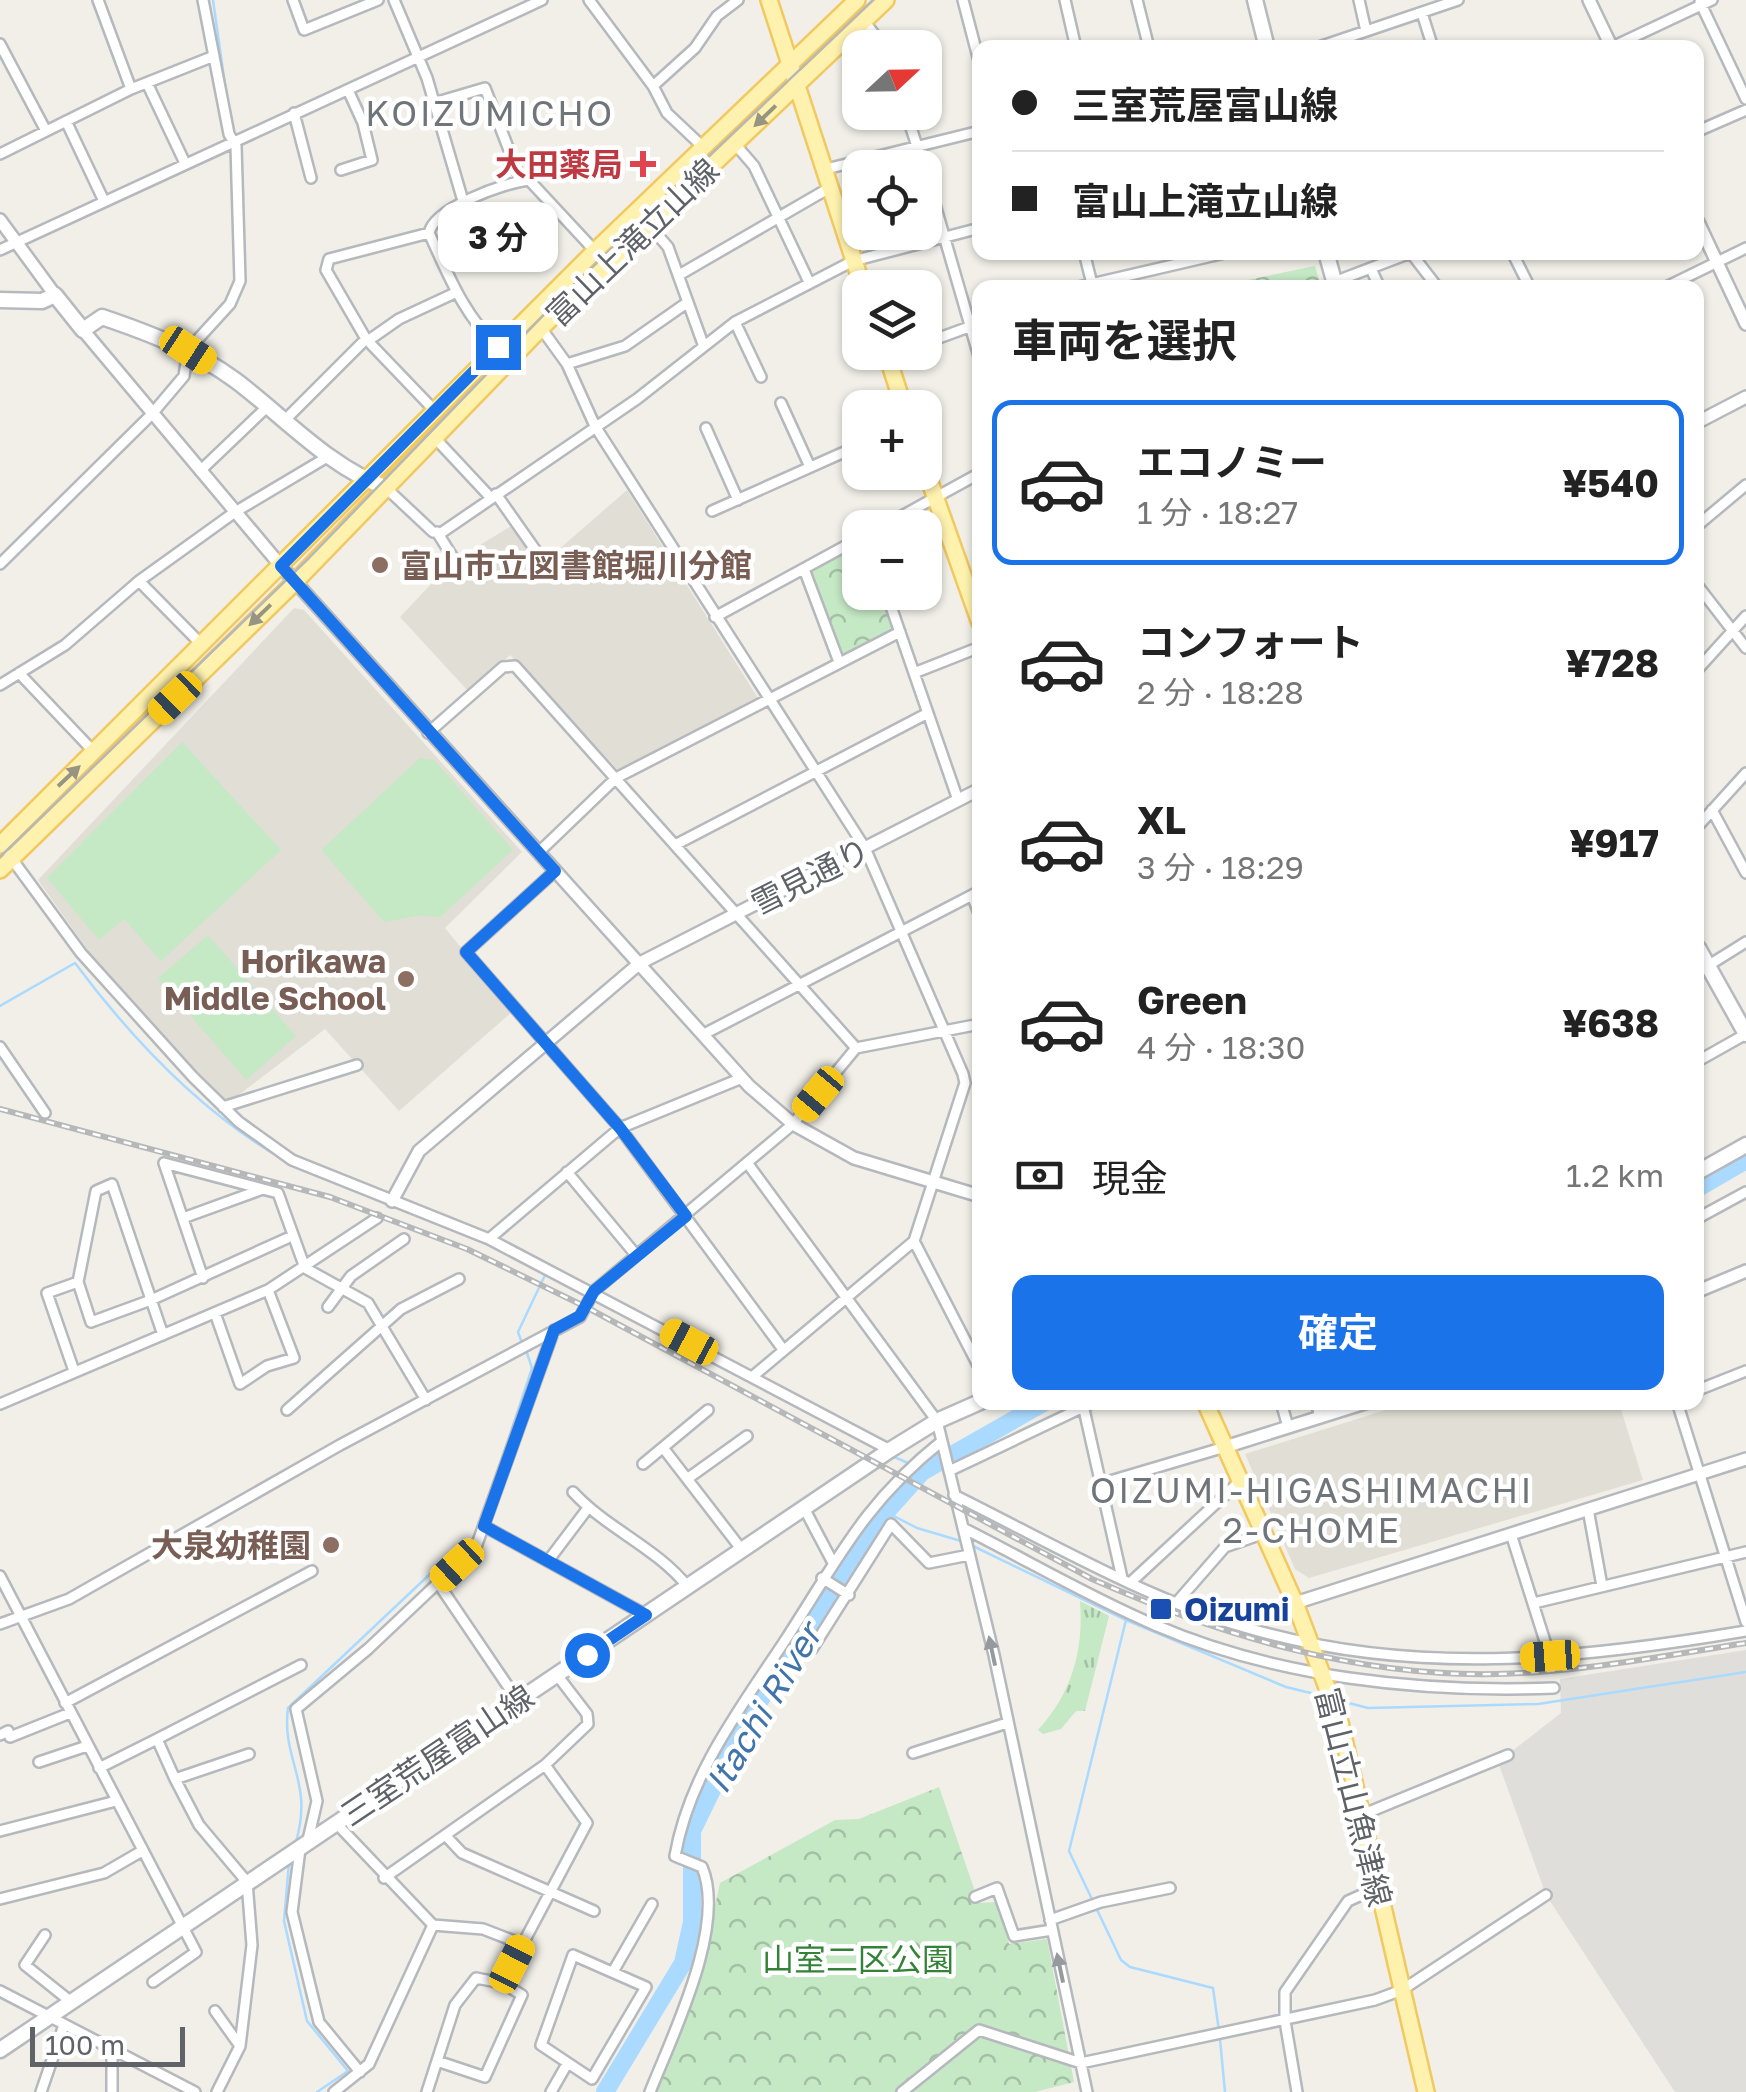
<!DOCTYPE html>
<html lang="ja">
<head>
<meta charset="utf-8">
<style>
  body { margin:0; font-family:"Golos Text","Noto Sans JP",sans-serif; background:#f2f2f2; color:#222; height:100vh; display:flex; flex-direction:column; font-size:38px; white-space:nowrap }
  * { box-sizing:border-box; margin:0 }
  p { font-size:32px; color:#767676 }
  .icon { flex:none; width:55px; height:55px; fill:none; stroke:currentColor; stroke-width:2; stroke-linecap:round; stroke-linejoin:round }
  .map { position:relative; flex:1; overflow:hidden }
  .panel { position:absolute; left:972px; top:280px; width:732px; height:1130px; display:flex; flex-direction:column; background:#fff; border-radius:20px; box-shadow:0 2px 8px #0004 }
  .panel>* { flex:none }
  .top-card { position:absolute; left:972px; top:40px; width:732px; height:220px; border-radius:20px; box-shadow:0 2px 8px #0004; display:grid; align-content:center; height:220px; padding:0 40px; background:#fff }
  .needle { width:65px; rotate:68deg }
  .tools { position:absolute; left:842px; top:30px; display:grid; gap:20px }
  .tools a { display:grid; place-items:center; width:100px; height:100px; border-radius:20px; background:#fff; box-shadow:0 2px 8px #0004; font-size:50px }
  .scale { position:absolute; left:30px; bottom:25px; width:155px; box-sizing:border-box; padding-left:10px; border:5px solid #5f6368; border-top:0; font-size:28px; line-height:35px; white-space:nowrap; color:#5f6368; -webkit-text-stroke:8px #fff; paint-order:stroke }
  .end { position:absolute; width:45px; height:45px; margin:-22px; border:12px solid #1a73e8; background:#fff; box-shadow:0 0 0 5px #fff }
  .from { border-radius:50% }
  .bubble { position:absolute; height:70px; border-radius:20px; background:#fff; box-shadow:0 2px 8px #0004; font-size:32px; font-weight:700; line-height:70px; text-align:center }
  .car { position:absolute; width:30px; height:60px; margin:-30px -15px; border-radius:12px; box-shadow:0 0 8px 2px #0007; background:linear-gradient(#f5c518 24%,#345 0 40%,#f5c518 0 76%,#345 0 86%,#f5c518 0) }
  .top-card b { display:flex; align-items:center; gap:35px; height:95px; font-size:38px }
  .top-card b+b { border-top:2px solid #e0e0e0 }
  .top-card i { width:25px; height:25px; background:#222 }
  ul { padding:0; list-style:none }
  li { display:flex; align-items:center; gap:30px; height:165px; margin:0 20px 15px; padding:0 20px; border:5px solid transparent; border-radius:20px }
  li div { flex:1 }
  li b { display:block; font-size:38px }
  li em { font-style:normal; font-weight:700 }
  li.selected { border-color:#1a73e8 }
  li>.icon { width:90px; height:90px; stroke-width:1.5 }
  h2 { padding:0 40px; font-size:45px; line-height:120px }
  .pay { display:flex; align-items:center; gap:25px; height:110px; padding:0 40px; font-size:38px }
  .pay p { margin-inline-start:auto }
  .button { display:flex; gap:20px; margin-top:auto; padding:20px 40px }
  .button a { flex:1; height:115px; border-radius:20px; background:#1a73e8; color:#fff; font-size:40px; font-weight:700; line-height:115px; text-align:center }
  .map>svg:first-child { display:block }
  .industrial { fill:#e0deda }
  .education { fill:#e1ded6 }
  .grass { fill:url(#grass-tufts) }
  .park { fill:url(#park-crowns) }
  .pitch { fill:#c5e8c5 }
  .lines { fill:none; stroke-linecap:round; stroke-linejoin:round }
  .stream { stroke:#aadaff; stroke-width:2.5 }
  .river { stroke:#aadaff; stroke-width:18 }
  .minor-casing { stroke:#b5b8bc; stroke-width:14 }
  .tertiary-casing { stroke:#b5b8bc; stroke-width:16 }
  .secondary-casing { stroke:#b6babf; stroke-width:19 }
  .primary-casing { stroke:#f2c960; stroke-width:20 }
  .minor { stroke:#fff; stroke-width:9 }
  .tertiary { stroke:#fff; stroke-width:11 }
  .secondary { stroke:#fff; stroke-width:14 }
  .primary { stroke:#fff2af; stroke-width:15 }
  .tram { stroke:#b6b7b8; stroke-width:2.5 }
  .rail-casing { stroke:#b6b7b8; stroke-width:6 }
  .rail { stroke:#fff; stroke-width:2.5; stroke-dasharray:8; stroke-linecap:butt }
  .oneway { fill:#979581 }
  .oneway2 { fill:#979a9d }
  .route { stroke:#1a73e8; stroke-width:12 }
  .health-dot { fill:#e0444e; stroke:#fff; stroke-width:4 }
  .education-dot { fill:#8d6e63; stroke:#fff; stroke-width:4 }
  .transit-dot { fill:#1a4fb4; stroke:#fff; stroke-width:4 }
  .labels { text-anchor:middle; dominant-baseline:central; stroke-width:9; stroke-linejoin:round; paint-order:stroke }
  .health-label { font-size:32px; font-weight:bold; fill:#be3a42; stroke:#fff; text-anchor:end }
  .street-label { font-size:32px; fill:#5f6368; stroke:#fff }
  .education-label { font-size:32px; font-weight:bold; fill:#785e54; stroke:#fff; text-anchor:end }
  .transit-label { font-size:32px; font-weight:bold; fill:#164399; stroke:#fff; text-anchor:start }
  .park-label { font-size:32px; fill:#348238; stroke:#fff }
  .neighbourhood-label { font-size:35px; letter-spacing:2.5px; fill:#70757a; stroke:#fff }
  .water-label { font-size:35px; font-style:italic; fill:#4174aa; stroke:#fff }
</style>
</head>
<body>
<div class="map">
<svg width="1746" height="2092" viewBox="0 0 1746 2092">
  <defs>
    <pattern id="grass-tufts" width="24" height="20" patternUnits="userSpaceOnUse" patternTransform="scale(2.5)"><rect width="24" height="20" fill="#c5e8c5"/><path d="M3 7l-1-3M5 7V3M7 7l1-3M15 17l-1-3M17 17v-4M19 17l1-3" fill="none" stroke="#a3c0a4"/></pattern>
    <pattern id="park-crowns" width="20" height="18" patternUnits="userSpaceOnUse" patternTransform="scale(2.5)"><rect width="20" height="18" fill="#c5e8c5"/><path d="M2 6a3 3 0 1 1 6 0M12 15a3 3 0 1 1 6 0" fill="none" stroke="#a3c0a4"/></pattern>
  </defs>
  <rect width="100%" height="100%" fill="#f1efe8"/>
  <path class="industrial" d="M1746 1650V2092H1675L1546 1895 1498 1762 1561 1713 1560 1679Z"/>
  <path class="education" d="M627 490 758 698 618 770 510 655 468 691 400 617 452 562 513 525 542 564Z
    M294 608 304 610 522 852 445 928 513 1011 399 1111 325 1029 223 1107 104 973 38 880Z
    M1408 1403H1619L1643 1480 1309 1578 1295 1569 1245 1454Z"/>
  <path class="grass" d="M1080 1601 1109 1616 1085 1711H1076L1061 1729 1043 1734 1038 1730C1072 1693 1084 1650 1080 1601Z"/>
  <path class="park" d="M1315 266 1321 287H1214Z
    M860 544V592L880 593 894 629 844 655 839 654 810 575 812 569Z
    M939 1787 979 1903 997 1902 1009 1944 1047 1939 1074 2082 1035 2092H655L703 1960 720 1883 835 1820 859 1819Z"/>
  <path class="pitch" d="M182 742 281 850 161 961 124 919 99 940 47 878Z
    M420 758 434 760 513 850 440 917 416 916 384 922 321 850Z
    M208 935 296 1036 246 1080 158 978Z"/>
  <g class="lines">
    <path class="stream" d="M213 0 229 113
      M0 1006 75 963C131 1038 202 1113 284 1160
      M522 1343 518 1332 546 1273
      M773 1393 881 1451
      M892 1456 908 1463
      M487 1504 532 1368 526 1350
      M886 1512 917 1528 961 1541
      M973 1546 1126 1620 1286 1687 1323 1696
      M1126 1620 1069 1851 1121 1960 1130 1967 1213 1988 1219 2031
      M1341 1701 1368 1708 1538 1704 1746 1672
      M295 1845C315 1782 281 1761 288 1708L430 1574 471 1543 483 1516
      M289 1862 284 1921 307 2021 348 2071 317 2092
      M1220 2039 1225 2092"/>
    <path class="river" d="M1698 1188 1746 1160
      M605 2092 683 1963 692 1922V1831L744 1724 886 1512 922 1472 1045 1402"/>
    <g class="minor-casing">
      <path id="minor" d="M98 0 131 89
        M293 0 304 30 378 0
        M394 0 427 78 463 201
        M589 0 653 86 695 48 717 16 738 0
        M963 0 980 65
        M1065 0 1076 48
        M1137 0 1149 48
        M1359 0 1366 31
        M1700 2 1746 99
        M1422 13 1433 48
        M864 21 885 48
        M0 44 46 131
        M1612 47 1712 0
        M1316 48 1458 0
        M147 83 184 161
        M653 86 667 113 703 147
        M434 103 485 88 521 181
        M906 112 924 168
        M294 113 311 178
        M66 121 103 199
        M1698 131 1746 110
        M735 144 754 166 809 282
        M0 154 131 89 214 56
        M826 169 980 131
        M341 170 372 160 363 123 348 90
        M925 170 980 360
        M649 225 668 247 703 344
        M429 233 329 259 326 270 366 339 435 411
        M0 250 542 0
        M1084 252 1093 288
        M1512 252 1530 288
        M1411 253 1438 288
        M1371 269 1380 288
        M679 275 831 187
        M1334 282 1413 252
        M1074 288 1229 252
        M1664 288 1746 248
        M735 322 761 377
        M541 328 567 364 595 426 865 848 963 1074 965 1083 914 1241 752 1377
        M369 340 399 319 457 292
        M925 343 980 323
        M498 347C464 316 448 274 429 233 434 208 503 183 529 180L595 251
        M567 364 625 346 688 302
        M781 403 810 467
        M286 419 366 339
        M706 428 738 500
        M434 437 491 498
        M200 471 268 406
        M385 487 433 532 441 533 637 399 735 322 853 261 980 228
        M496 494 541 558
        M712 511 860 445
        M1698 525 1746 485
        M880 528 980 473
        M437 532 457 564
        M0 564 151 415 184 376 188 350 230 304 240 281 236 146 229 134 203 0
        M804 569 839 662
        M139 581 202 645
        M1698 586 1746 648
        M886 592 958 800
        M715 617 860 538
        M1698 669 1746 616
        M19 673 94 752
        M914 673 980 647
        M0 685 65 645 139 581 235 512 329 456
        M428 733 503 667 515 666 856 1048
        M1712 810 1746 873
        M1698 826 1746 773
        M675 845 928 713
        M539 852 616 778 900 632
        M9 855 81 953 193 1077 239 1122 292 1160 489 1239 890 1450
        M555 871 466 952 620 1128 782 1348
        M972 895 980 916
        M1698 972 1746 942
        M704 1034 980 891
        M0 1047 45 1113
        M1698 1061 1746 1034
        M223 1107 357 1065
        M164 1163 278 1193 305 1268 368 1303 426 1400
        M164 1163 203 1278
        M748 1164 937 1421 994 1655 1087 2092
        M567 1172 636 1255
        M183 1218 260 1190
        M1698 1218 1746 1192
        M489 1239 620 1128 742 1078
        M914 1241 980 1369
        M328 1307 351 1276 404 1239
        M215 1313 240 1384 267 1366 294 1358 268 1290
        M163 1335 112 1184 96 1191 78 1282 91 1322 151 1300 292 1236
        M74 1371 47 1293 78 1282
        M1698 1390 1746 1371
        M1281 1402 1288 1427
        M1316 1402 1320 1417
        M1677 1402 1746 1622
        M0 1404 268 1290 377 1218
        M1083 1405 1122 1578
        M287 1410 401 1309 459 1279
        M664 1449 742 1550
        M643 1464 708 1410
        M949 1471 1094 1402
        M687 1479 747 1436
        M1100 1484 1225 1447
        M573 1492C607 1529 656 1547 688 1587
        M954 1495C1049 1542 1142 1597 1244 1627 1412 1677 1576 1660 1746 1631
        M804 1508 832 1561
        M1588 1509 1602 1586
        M484 1526 646 1615
        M963 1528C1027 1560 1089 1597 1155 1625 1278 1678 1421 1693 1554 1688
        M1511 1534 1550 1657
        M548 1561 588 1508
        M0 1576 196 1952 153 1982
        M822 1578 849 1595
        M1131 1582 1239 1482
        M438 1583 518 1701
        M1177 1602 1225 1547 1262 1534
        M1534 1603 1746 1552
        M0 1624 69 1599 340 1445 580 1317 594 1291 793 1124 856 1048 980 1024
        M812 1649 891 1524 929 1563 969 1555
        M65 1703 312 1571
        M0 1735 8 1731 10 1737 70 1713
        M157 1739 301 1665
        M913 1753 1007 1723
        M39 1762 87 1746
        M99 1768 157 1739 175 1779
        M1364 1814 1508 1755
        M335 1822 433 1925 483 1929 522 1944
        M0 1831 116 1801
        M445 1835 462 1853 594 1911
        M308 1840 317 1801 296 1709 368 1649 476 1547 554 1330
        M300 1849 292 1912 319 2022 360 2072
        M384 1878 545 1765 588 1724 587 1714 557 1675
        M975 1897 997 1888 1014 1936 1052 1930
        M0 1899 104 1873 142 1851
        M1050 1920 1101 1902 1170 1888
        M45 1935 25 1965 70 2001
        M573 1955 646 1987 592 2079 541 2045Z
        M614 1970 652 1904
        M0 1991 195 2092
        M215 2011 240 2046 217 2092
        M240 2046 252 1945 247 1882 199 1825 175 1779 249 1754
        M437 2061 485 2077 522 1995 502 1983
        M41 2092 64 2025
        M112 2092V2050
        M334 2092 369 2064 433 1925
        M427 2092 455 2005 476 1978 502 1983 587 1823 545 1765
        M551 2092 567 2064
        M650 2092C672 2036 727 1926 702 1867L675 1856C689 1774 742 1706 786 1639 838 1559 865 1502 942 1441
        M902 2092 979 2030 1081 2063 1375 2000 1402 1990 1546 1895
        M1297 2092 1285 2021V1992L1348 1901 1377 1888"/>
    </g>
    <g class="tertiary-casing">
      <path id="tertiary" d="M1589 0 1612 48
        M0 220 55 295
        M1698 222 1746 324
        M83 330 281 566 749 1086 793 1124 854 1158 980 1196
        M1698 422 1746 397
        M392 1201 419 1151 640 963 980 789
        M1698 1291 1746 1271
        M1225 1447 1368 1402
        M1295 1603 1746 1459"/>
    </g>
    <g class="secondary-casing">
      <path id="secondary" d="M1255 0 1267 48
        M1326 252 1336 288
        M0 300 42 301 55 295 83 330 102 317C149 333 194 350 235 380 282 415 330 468 385 487
        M1698 948 1746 1034
        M1698 1172 1746 1145
        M0 2050 890 1450 937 1421 980 1402"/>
    </g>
    <g class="primary-casing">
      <path id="primary" d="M769 0 863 288
        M886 352 904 408
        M925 468 980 623
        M0 845 595 251 857 0
        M0 870 296 581 541 328 886 0
        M1205 1402 1295 1603 1340 1722 1426 2092"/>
    </g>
    <use href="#minor" class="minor"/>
    <use href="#tertiary" class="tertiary"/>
    <use href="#secondary" class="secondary"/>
    <use href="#primary" class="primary"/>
    <path class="tram" d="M0 857 309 558 562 296 873 0"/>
    <g class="rail-casing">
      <path id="rail" d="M0 1109 330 1197 467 1249 586 1307 1092 1579C1219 1635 1356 1677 1497 1674 1581 1672 1663 1656 1746 1643"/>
    </g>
    <use href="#rail" class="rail"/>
  </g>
  <defs><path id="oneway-solid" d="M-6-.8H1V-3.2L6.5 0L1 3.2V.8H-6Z" transform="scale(2.5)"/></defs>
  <g class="oneway">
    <use href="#oneway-solid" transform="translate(765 116) rotate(136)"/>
    <use href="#oneway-solid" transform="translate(260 615) rotate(136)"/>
    <use href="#oneway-solid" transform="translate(69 776) rotate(-43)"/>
  </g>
  <g class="oneway2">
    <use href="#oneway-solid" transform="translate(992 1651) rotate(-102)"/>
    <use href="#oneway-solid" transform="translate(1060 1968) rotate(-102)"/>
  </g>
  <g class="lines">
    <path class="route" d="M498 347 281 566 555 871 466 952 620 1128 686 1216 594 1291 580 1316 554 1330 484 1526 646 1615 587 1655"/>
  </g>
  <path class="health-dot" d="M638 149h10v10h10v10h-10v10h-10v-10h-10v-10h10z"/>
  <g class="education-dot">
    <circle cx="380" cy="565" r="10"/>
    <circle cx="406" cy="979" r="10"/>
    <circle cx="331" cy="1545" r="10"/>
  </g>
  <rect class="transit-dot" x="1149" y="1597" width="24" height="24" rx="5"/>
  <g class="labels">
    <g class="health-label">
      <text x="623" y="164">大田薬局</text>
    </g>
    <g class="street-label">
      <text transform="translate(632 242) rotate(-44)">富山上滝立山線</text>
      <text transform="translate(810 876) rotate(-27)">雪見通り</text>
      <text transform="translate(437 1755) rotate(-34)">三室荒屋富山線</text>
      <text transform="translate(1354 1797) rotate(76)">富山立山魚津線</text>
    </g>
    <g class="education-label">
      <text x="400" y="565" text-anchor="start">富山市立図書館堀川分館</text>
      <text x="386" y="961">Horikawa<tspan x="386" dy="37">Middle School</tspan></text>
      <text x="311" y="1545">大泉幼稚園</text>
    </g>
    <g class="transit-label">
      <text x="1184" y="1609">Oizumi</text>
    </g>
    <g class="park-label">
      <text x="858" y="1959">山室二区公園</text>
    </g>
    <g class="neighbourhood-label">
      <text x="490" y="113">KOIZUMICHO</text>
      <text x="1312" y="1490">OIZUMI-HIGASHIMACHI<tspan x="1312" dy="40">2-CHOME</tspan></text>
    </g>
    <g class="water-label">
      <text transform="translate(763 1708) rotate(-59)">Itachi River</text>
    </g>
  </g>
</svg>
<div class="tools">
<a><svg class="needle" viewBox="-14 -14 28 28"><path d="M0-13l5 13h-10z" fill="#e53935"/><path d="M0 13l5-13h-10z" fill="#767676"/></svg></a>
<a><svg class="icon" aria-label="locate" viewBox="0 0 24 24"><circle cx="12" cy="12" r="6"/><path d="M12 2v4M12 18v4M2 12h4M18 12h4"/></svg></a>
<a><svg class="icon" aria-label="layers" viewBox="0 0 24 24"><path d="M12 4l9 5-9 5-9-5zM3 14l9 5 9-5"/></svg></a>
<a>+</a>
<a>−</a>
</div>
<div class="scale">100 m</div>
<i class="end from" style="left:587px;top:1655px"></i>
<i class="end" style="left:498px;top:347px"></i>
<div class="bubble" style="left:438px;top:202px;width:120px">3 分</div>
<i class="car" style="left:188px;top:350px;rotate:123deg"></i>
<i class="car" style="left:175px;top:698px;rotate:226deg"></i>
<i class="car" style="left:818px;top:1094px;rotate:220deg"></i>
<i class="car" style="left:689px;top:1342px;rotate:298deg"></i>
<i class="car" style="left:457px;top:1565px;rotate:227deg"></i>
<i class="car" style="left:1550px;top:1656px;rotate:266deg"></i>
<i class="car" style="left:512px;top:1964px;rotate:27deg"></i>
<div class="top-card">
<b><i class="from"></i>三室荒屋富山線</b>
<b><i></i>富山上滝立山線</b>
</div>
<section class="panel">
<h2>車両を選択</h2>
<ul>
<li class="selected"><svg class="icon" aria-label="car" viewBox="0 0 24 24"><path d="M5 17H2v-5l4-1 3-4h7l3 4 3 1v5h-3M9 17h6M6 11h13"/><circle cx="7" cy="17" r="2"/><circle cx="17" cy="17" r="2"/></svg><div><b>エコノミー</b><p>1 分 · 18:27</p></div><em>¥540</em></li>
<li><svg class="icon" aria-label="car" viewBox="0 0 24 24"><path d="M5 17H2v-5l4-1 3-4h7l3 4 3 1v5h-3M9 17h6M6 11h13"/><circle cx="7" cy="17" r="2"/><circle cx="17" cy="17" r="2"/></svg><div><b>コンフォート</b><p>2 分 · 18:28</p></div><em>¥728</em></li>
<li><svg class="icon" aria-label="car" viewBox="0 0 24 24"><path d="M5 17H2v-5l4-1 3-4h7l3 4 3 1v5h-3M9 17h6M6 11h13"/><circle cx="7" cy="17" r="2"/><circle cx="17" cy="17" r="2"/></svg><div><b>XL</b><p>3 分 · 18:29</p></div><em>¥917</em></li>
<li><svg class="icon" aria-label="car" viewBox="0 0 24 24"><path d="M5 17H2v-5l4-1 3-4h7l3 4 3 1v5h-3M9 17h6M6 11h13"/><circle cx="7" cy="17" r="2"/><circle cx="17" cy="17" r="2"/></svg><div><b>Green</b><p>4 分 · 18:30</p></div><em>¥638</em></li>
</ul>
<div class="pay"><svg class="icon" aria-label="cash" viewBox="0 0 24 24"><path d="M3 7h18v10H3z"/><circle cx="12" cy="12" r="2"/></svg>現金<p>1.2 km</p></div>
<div class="button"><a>確定</a></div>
</section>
</div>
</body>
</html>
